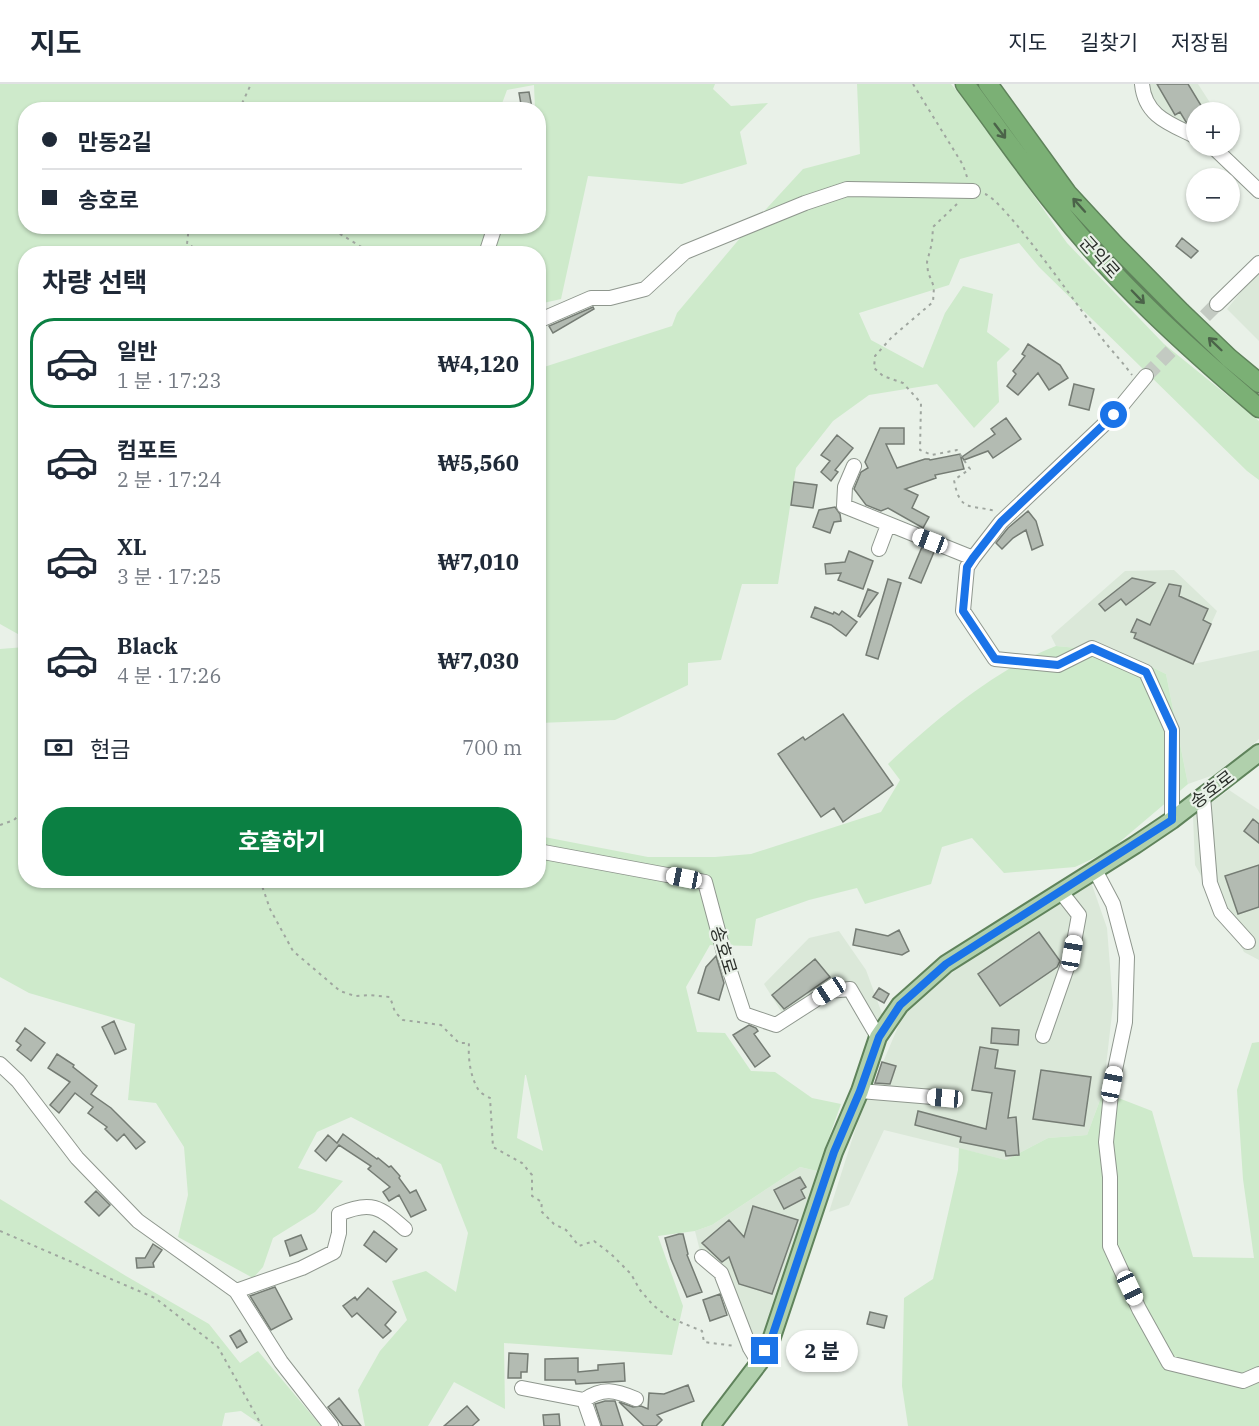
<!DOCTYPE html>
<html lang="ko">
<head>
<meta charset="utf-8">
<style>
  body { margin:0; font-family:"IBM Plex Serif","Noto Sans KR",serif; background:#f2f2f3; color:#1f2937; height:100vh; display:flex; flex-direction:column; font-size:22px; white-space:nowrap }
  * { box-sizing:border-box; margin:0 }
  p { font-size:20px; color:#747a83 }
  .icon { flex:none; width:33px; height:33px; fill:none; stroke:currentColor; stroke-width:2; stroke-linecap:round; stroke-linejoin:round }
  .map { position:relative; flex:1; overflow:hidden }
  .drawer { position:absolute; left:18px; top:162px; width:528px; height:642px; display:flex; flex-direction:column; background:#fff; border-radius:24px; box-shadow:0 2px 4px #0004 }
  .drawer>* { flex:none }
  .banner { position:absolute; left:18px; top:18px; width:528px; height:132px; border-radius:24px; box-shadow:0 2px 4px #0004; display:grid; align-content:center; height:132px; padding:0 24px; background:#fff }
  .tools { position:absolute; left:1186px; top:18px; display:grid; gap:12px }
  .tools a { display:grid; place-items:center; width:54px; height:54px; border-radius:50%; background:#fff; box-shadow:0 2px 4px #0004; font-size:30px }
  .end { position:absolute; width:27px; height:27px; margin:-14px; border:8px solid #1a73e8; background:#fff; box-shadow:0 0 0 3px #fff }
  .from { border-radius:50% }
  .bubble { position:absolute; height:42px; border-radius:21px; background:#fff; box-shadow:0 2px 4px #0004; font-size:20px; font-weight:700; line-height:42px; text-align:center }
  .car { position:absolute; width:18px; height:36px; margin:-18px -9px; border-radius:8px; box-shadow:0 0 4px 2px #0007; background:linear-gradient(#fff 24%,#345 0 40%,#fff 0 76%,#345 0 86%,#fff 0) }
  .banner b { display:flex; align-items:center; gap:21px; height:57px; font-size:22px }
  .banner b+b { border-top:2px solid #e0e1e3 }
  .banner i { width:15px; height:15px; background:#1f2937 }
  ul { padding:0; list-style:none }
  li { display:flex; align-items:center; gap:18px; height:90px; margin:0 12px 9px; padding:0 12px; border:3px solid transparent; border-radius:24px }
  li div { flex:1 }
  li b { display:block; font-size:22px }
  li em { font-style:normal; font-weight:700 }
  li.on { border-color:#0b8043 }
  li>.icon { width:54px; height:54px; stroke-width:1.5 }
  h2 { padding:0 24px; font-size:27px; line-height:72px }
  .pay { display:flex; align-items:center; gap:15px; height:66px; padding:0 24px; font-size:22px }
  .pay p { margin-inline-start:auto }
  .primary-button { display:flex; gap:12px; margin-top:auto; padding:12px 24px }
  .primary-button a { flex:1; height:69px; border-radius:24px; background:#0b8043; color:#fff; font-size:24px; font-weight:700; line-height:69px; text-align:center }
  header { display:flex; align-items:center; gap:36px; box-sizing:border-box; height:84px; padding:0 30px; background:#fff; border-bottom:2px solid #e0e1e3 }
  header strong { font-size:28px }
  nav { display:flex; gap:33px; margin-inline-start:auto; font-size:21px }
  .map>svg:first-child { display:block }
  .built { fill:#dbe8d9 }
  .green { fill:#ceeacb; fill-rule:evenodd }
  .building { fill:#b3bbb2; stroke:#757c74; stroke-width:1.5 }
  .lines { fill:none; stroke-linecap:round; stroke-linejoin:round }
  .minor-tunnel { stroke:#c3cac2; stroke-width:14; stroke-dasharray:14 7; stroke-linecap:butt }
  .minor-casing { stroke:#8f978e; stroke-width:16 }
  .major-casing { stroke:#5f835b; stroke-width:20 }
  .highway-casing { stroke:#5f835b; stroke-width:21 }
  .path { stroke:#9fa69f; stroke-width:2; stroke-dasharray:3 4.5; stroke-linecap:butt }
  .minor { stroke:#fff; stroke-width:14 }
  .major { stroke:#b0d0ac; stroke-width:16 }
  .highway { stroke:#7bb075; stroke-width:18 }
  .oneway { stroke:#4b6349 }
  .route { stroke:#1a73e8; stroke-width:8 }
  .labels { text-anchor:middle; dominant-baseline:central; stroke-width:4.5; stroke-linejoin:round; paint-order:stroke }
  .street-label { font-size:18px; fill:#2b2f2b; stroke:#e9f1e8 }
</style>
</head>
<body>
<header>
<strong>지도</strong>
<nav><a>지도</a><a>길찾기</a><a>저장됨</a></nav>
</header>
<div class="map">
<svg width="1259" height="1342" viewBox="0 0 1259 1342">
  <rect width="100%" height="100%" fill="#e9f1e8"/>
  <path class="built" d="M1147 0H1198L1216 28H1197V62L1230 61 1232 66 1192 61 1145 27Z
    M1259 186V257L1227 225Z
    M1174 486 1217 527 1193 580 1259 566V655L1222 688 1188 700 1166 590 1121 568 1056 562 1051 552 1125 487Z
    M1229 706 1259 726V876L1244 868 1195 781 1193 732Z
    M1090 795 1107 844 1113 921 1103 1008 1087 1051 1048 1054 1006 1076 884 1046 849 1121 829 1128 858 1037 906 924 974 872Z
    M839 847 866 886 884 935 871 955 840 899 789 940 764 900 809 854Z
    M800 1083 817 1087 760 1262 753 1261 726 1187 700 1167 695 1147 712 1141Z"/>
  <path class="green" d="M0 0H715L713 5 731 22 768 19 740 48 747 80 682 100 588 92 561 215 539 220 538 170H26L25 554 0 540ZM534 1 535 25 538 26V142H26V26L500 25 507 6Z
    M857 0H951L980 35 1067 159 1164 260 1259 337V396L1247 387 1039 183 1019 159 960 175 949 201 859 229 871 256 923 284 945 229 963 202 993 210 987 248 1010 265 997 278 999 318 974 344 937 300 869 311 833 337 796 384 778 500H742L721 576 688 579V601L615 636 539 639 538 292 544 283 672 242 677 229 746 147 803 85 860 70Z
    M1056 562 1121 568 1166 590 1188 700 1109 767 1075 783 1004 789 972 754 942 763 931 800 865 820 857 804 809 816 756 835 752 862 710 861 686 903 697 948 725 949 751 987 775 988 812 1014 841 1020 817 1087 800 1083 712 1141 695 1147 658 1152 683 1222 672 1271 504 1259 505 1325 454 1298 428 1342H365L358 1306 380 1267 407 1236 392 1197 426 1187 456 1208 468 1149 441 1080 351 1033 317 1048 298 1084 343 1097 315 1128 273 1154 263 1183 253 1194 178 1153 188 1111 184 1063 156 1019 128 1016 135 940 29 909 0 893V565L25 563 26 796H538L539 752 648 773H715L751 770 881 728 900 696 888 680C934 637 997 584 1056 562ZM525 991H526L543 1067 517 1054Z
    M1259 958V1342H908L902 1302 904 1214 933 1195 958 1086 959 1064 1006 1076 1048 1054 1087 1051 1103 1008 1152 1027 1193 1173 1254 1174 1243 1095 1237 1006 1252 959Z
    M0 1115 126 1192 209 1240 240 1279 258 1267 321 1342H263L241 1327 225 1329 222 1342H0Z"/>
  <path class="building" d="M1157 0H1188L1205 28H1197V40L1194 42 1186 38 1180 28 1175 31Z
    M529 8 532 24 522 26 519 9Z
    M1182 154 1198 167 1191 174 1176 162Z
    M593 223 594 225 553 249 549 242Z
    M1028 260 1060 281 1068 294 1049 306 1038 289 1018 311 1007 302 1016 290 1013 287 1025 272 1022 270Z
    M1074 300 1094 305 1089 326 1069 321Z
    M1006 334 1021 355 993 374 988 367 964 376 962 373 995 350 991 345Z
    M880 344H904V360H886L897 384 925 375H929L930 376 960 370 964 385 935 391 936 394 905 405 918 411 912 424 929 433 923 444 888 424 881 427 866 421 854 405 861 388 868 384 865 378Z
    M837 351 853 364 835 386 838 388 831 397 821 388 830 377 821 371Z
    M794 398 817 401 813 424 791 421Z
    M835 423 840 430 841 437 834 438 830 449 813 443 819 426Z
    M1028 427 1036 437 1043 461 1032 466 1026 446 1013 454 1002 465 996 459 1008 444Z
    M922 463 934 468 921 499 909 494Z
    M849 467 873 477 863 505 838 496 841 489 826 490 825 480 845 478Z
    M1132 494 1155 499 1126 521 1121 515 1105 527 1099 520Z
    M888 495 901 499 878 575 866 571Z
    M1169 500 1181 502 1179 512 1208 525 1203 536 1211 540 1193 580 1134 554 1136 549 1131 548 1137 535 1150 541Z
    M868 505 878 509 860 533 858 532Z
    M815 523 833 530 834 528 839 531 842 527 857 538 846 552 831 541 811 533Z
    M843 630 893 701 843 738 834 724 821 733 778 670 803 653 805 656Z
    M1253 735 1259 740V759L1244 747Z
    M1259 781V823L1238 830 1225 792Z
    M856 845 888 852 899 846 909 867 902 871 853 861Z
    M1039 848 1060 877 1057 883 1000 922 978 890Z
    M716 872 724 899 719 916 698 909 706 883Z
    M815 875 830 893 784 925 772 911Z
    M879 904 889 910 884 919 873 913Z
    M114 937 126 965 115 970 102 943Z
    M749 941 756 944 758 947 754 950 770 972 755 983 733 951Z
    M25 944 45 959 31 977 17 966 21 961 16 957Z
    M992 944 1019 946 1018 961 991 959Z
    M980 963 998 966 995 984 1015 987 1008 1034 1016 1033 1019 1071 1006 1072 1005 1067 960 1058 961 1053 915 1041 918 1027 986 1045 992 1009 972 1006Z
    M57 970 74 981 73 983 97 1002 91 1010 111 1024 145 1058 136 1065 124 1050 117 1057 105 1045 107 1043 88 1029 93 1023 75 1009 59 1029 50 1021 70 998 48 984Z
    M882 978 896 982 890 1000 875 999Z
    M1041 986 1091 993 1084 1042 1033 1035Z
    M343 1050 377 1075 378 1074 389 1083 391 1082 400 1092 399 1094 410 1109 416 1106 426 1126 411 1133 399 1111 389 1117 383 1108 390 1103 368 1085 371 1082 339 1061 326 1077 315 1067 328 1051 337 1059Z
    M800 1093 806 1103 801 1106 805 1114 784 1125 774 1106Z
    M96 1107 110 1121 99 1132 85 1118Z
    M753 1122 798 1136 772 1210 739 1200 729 1173 722 1178 702 1159 729 1136 744 1153Z
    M374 1147 397 1165 386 1178 364 1161Z
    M679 1150H683L688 1170 687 1171 702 1208 687 1213 671 1175 665 1154Z
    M301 1151 307 1165 290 1172 285 1157Z
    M153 1160 162 1166 153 1179 154 1183 137 1184 136 1174H145Z
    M275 1203 292 1235 271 1246 250 1212Z
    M368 1204 396 1228 385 1241 391 1247 383 1254 357 1229 352 1233 343 1222 355 1213 357 1216Z
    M720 1210 727 1231 710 1237 703 1216Z
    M870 1228 887 1232 884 1244 867 1240Z
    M240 1246 247 1258 237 1264 230 1252Z
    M509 1269 528 1270 527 1288H521V1294H508Z
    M578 1274V1288L598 1286V1281L624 1279 625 1297 576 1300 575 1296H545V1275Z
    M688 1301 694 1317 657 1331 662 1336 656 1342H644L619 1318 633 1323 641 1322 648 1325 649 1309 664 1310Z
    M339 1314 361 1342H343L328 1323Z
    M605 1317H615L623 1342H602L595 1320Z
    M467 1322 479 1336 472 1342H444Z
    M559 1330 560 1342H544L543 1331Z"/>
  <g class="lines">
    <path class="minor-tunnel" d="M1146 292 1217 220"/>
    <g class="minor-casing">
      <path id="minor" d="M1142 0C1145 33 1171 40 1197 53
        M1212 62 1259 107
        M486 170 495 142
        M1217 220 1259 179
        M538 237 591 214H610L645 205 685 168 805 119 847 105 973 107
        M1146 292 1114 331 1001 438 973 474 967 483 963 527 995 575 1058 581 1092 564 1146 588 1172 646V736
        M854 382 845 403 844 422 973 474
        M879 465 888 441
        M1203 712 1210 799 1221 828 1248 858
        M538 767 705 798 724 869 744 930 776 941 829 907 850 905 878 953
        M1095 786 1113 820 1127 873 1125 938 1112 1000 1106 1058 1110 1093V1162L1139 1225 1169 1279 1243 1297 1259 1290
        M1043 952 1072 869 1079 831 1061 808
        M0 980 18 997 77 1074 138 1137 236 1207 281 1278 331 1342
        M860 1007 945 1014
        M702 1173 721 1189 750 1264 759 1279
        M236 1207 302 1184 334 1168 339 1149V1130C371 1116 380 1123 405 1145
        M522 1304 584 1316
        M593 1342 584 1316C603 1303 615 1306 636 1315"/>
    </g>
    <g class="major-casing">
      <path id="major" d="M711 1342 759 1279 771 1256 834 1068 860 1007 878 953 900 921 946 880 1135 761 1172 736 1259 669"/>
    </g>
    <g class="highway-casing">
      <path id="highway" d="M965 0C995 40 1024 82 1055 121 1114 197 1186 262 1259 324
        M988 0 1067 109 1115 161 1181 228 1229 274 1259 299"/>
    </g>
    <path class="path" d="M913 0 963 81 967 93
      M239 26 251 0
      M985 110C1003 115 1081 226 1097 248 1108 263 1121 276 1132 291
      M957 120 933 143 932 159 927 178 928 188 934 203 933 218 892 253 875 272 874 284 883 292 903 299 921 319 920 366 932 371 957 366 970 385 954 396C960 429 970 420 995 427
      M189 142 187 160 207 170
      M327 142 373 170
      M0 741 14 736 26 724
      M260 796 270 825 293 867 340 907 355 912 370 911 390 913 395 928 403 936 441 941 459 959H469C468 973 470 992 478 1005 480 1009 486 1012 490 1014L493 1063 522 1079 532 1091V1112L542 1118 541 1127 554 1140 566 1146 579 1162 594 1157 611 1170 631 1190 640 1206 653 1221 668 1233 702 1247 704 1258 735 1262
      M0 1147 155 1214 218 1263 262 1342"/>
    <use href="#minor" class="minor"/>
    <use href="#major" class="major"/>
    <use href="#highway" class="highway"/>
  </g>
  <defs><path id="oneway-shaft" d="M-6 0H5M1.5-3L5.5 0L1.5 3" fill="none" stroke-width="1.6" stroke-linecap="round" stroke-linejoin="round" transform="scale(1.5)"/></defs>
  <g class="oneway">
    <use href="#oneway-shaft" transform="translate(1000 47) rotate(53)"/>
    <use href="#oneway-shaft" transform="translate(1079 121) rotate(-132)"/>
    <use href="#oneway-shaft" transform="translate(1138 213) rotate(46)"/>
    <use href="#oneway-shaft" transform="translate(1215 260) rotate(-136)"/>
  </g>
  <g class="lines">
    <path class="route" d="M765 1267 771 1256 834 1068 860 1007 879 953 900 921 946 880 1172 736 1173 646 1146 588 1092 564 1058 581 995 575 963 527 967 483 973 474 1001 438 1114 331"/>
  </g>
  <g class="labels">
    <g class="street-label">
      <text transform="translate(1100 173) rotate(48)">군익로</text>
      <text transform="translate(1212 705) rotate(-37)">송호로</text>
      <text transform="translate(724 866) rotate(73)">송호로</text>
    </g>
  </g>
</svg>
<div class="tools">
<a>+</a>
<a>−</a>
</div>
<i class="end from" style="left:1114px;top:331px"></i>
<i class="end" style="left:765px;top:1267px"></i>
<div class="bubble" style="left:786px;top:1246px;width:72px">2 분</div>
<i class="car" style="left:930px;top:457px;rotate:291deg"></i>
<i class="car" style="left:684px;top:794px;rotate:281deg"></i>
<i class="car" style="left:1072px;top:869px;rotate:10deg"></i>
<i class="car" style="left:829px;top:907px;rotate:237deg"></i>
<i class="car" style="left:1112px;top:1000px;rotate:11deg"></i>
<i class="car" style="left:945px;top:1014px;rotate:275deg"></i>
<i class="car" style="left:1130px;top:1204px;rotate:155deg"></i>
<div class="banner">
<b><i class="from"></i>만동2길</b>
<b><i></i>송호로</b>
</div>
<section class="drawer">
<h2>차량 선택</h2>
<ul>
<li class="on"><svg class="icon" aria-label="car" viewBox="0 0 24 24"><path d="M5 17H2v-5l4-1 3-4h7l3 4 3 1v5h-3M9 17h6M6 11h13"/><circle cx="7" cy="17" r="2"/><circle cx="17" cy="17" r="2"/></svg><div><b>일반</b><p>1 분 · 17:23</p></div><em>₩4,120</em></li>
<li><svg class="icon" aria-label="car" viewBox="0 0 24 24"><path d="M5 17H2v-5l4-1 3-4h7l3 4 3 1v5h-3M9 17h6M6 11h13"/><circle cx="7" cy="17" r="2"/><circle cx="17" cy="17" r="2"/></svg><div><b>컴포트</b><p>2 분 · 17:24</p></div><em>₩5,560</em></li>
<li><svg class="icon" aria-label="car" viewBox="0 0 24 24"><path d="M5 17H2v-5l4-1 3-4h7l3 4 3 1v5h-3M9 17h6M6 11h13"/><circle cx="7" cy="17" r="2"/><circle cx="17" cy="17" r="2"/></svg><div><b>XL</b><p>3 분 · 17:25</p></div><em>₩7,010</em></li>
<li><svg class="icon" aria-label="car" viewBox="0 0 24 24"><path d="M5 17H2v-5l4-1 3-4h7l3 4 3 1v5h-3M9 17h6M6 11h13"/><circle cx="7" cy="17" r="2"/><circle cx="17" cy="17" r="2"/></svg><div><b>Black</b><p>4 분 · 17:26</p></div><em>₩7,030</em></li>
</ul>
<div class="pay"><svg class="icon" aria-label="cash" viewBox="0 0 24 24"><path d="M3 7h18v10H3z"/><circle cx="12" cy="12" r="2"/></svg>현금<p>700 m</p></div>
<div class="primary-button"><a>호출하기</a></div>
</section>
</div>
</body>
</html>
